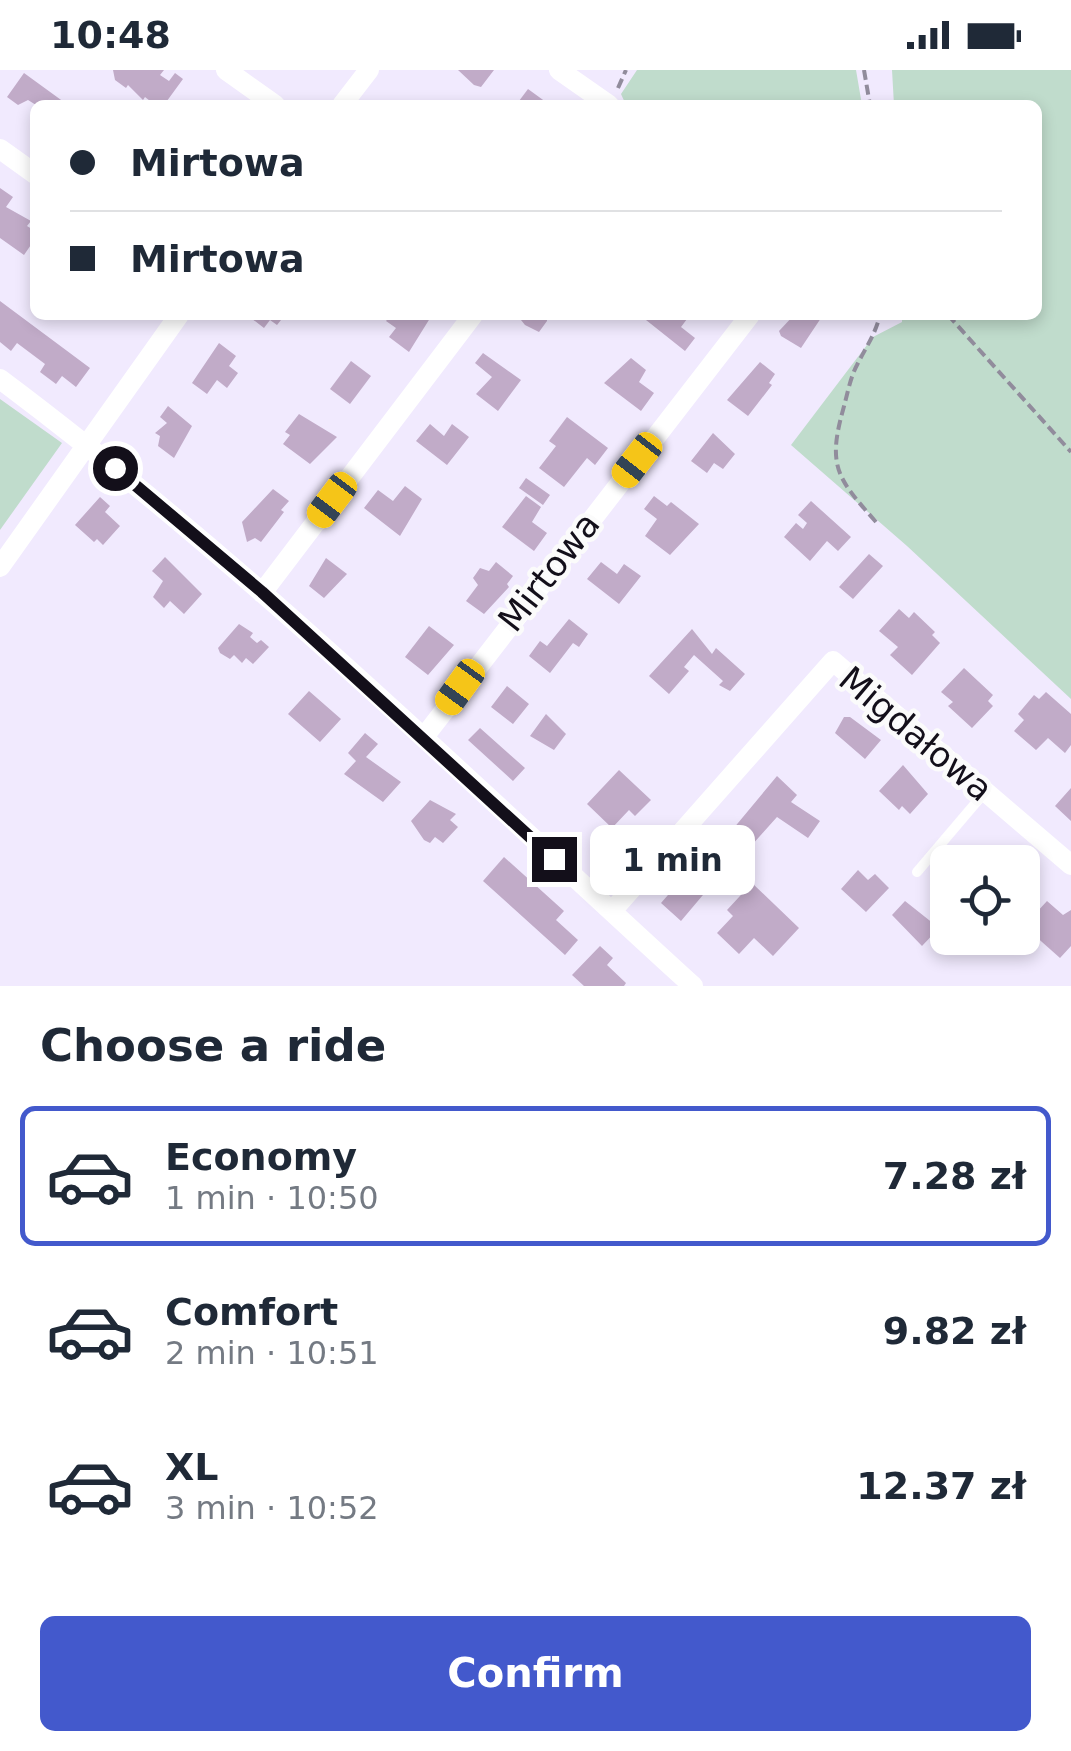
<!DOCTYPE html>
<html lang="en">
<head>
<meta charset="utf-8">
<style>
  body { margin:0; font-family:"DejaVu Sans",sans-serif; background:#f6f6f7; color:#1f2937; height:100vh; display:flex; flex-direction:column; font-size:38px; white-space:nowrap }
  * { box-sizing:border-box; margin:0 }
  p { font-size:32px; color:#747a83 }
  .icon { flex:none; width:55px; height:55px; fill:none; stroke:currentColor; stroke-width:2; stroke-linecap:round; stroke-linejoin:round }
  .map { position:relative; height:916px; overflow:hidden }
  .sheet { display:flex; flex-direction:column; background:#fff; flex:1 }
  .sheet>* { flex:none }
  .banner { position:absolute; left:30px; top:30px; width:1012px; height:220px; border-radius:15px; box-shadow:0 5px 15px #0003; display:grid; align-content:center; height:220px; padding:0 40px; background:#fff }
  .fabs { position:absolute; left:930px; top:775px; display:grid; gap:20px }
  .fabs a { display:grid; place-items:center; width:110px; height:110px; border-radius:15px; background:#fff; box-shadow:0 5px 15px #0003; font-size:50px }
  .end { position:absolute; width:45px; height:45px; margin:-22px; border:12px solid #130f1a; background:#fff; box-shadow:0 0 0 5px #fff }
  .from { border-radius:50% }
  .bubble { position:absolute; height:70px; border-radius:15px; background:#fff; box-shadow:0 5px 15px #0003; font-size:32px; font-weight:700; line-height:70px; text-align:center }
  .car { position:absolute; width:30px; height:60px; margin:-30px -15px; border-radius:12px; box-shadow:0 0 8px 2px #0007; background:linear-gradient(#f5c518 24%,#345 0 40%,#f5c518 0 76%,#345 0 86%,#f5c518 0) }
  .banner b { display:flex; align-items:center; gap:35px; height:95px; font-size:38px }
  .banner b+b { border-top:2px solid #e0e1e3 }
  .banner i { width:25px; height:25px; background:#1f2937 }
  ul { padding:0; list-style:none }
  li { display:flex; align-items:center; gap:30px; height:140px; margin:0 20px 15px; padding:0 20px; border:5px solid transparent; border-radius:15px }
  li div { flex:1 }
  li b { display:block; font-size:38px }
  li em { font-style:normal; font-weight:700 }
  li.current { border-color:#4359cc }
  li>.icon { width:90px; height:90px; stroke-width:1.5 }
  h2 { padding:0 40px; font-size:45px; line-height:120px }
  .cta { display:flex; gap:20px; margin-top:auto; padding:20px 40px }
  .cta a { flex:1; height:115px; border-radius:15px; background:#4359cc; color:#fff; font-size:40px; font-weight:700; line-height:115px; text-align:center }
  .status { display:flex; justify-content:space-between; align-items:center; height:70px; padding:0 50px; background:#fff; direction:ltr }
  .status svg { height:28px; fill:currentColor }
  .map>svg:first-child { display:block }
  .green { fill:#c0dccc }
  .building { fill:#c1abc8 }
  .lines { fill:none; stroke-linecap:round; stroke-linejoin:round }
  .path { stroke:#918c9c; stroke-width:4; stroke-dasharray:10 5; stroke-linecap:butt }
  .service { stroke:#fff; stroke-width:10 }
  .minor { stroke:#fff; stroke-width:20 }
  .route { stroke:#130f1a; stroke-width:12 }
  .labels { text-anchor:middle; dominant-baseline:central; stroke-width:9; stroke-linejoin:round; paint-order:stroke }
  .street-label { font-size:35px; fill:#130f1a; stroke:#fbfbfb }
</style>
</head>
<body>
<div class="status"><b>10:48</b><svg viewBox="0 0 49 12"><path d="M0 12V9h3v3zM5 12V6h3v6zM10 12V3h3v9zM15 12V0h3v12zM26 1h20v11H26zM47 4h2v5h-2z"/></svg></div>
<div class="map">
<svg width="1071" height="916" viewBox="0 0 1071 916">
  <rect width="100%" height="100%" fill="#f1eafe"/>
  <path class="green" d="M637 0H856L862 35H626L621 24Z
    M892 0H1071V629L907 476 791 375 873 267 902 252V245H1038V35H894Z
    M0 329 62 373 0 460Z"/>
  <path class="building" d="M113 0H164L160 5 169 11 175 3 183 9 164 35H147L150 31 145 27 143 30 128 15 126 18 115 10Z
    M458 0H494L481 17 474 15Z
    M24 3 68 35H36L28 30 18 35 7 27Z
    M528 19 550 35H516Z
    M0 118 13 127 6 137 31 151 27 156 35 161V169L24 185 0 168Z
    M0 231 90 298 76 317 62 306 56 314 40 302 45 294 17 273 11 281 0 272Z
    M247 245H285L277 255 270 250 264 258Z
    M391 245H432L409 282 389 267 396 258 386 251Z
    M517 245H547V251L539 262 525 255Z
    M650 245H690L681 257 695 268 685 281 646 250Z
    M794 245H823L801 278 781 266 779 261Z
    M219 273 236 286 229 296 238 303 227 318 217 310 207 324 192 313Z
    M483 283 521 310 498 341 476 324 492 307 475 293Z
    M631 288 646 300 639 312 654 323 641 341 604 313Z
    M351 291 371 306 350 334 330 319Z
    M760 292 775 304 769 313 772 315 748 346 727 330Z
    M168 336 192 356 174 388 158 376 160 366 155 363 167 353 160 347Z
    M299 344 337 367 310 394 283 374 290 365 285 362Z
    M567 347 608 378 595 395 587 388 564 417 539 398 556 376 549 371Z
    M430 354 444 366 452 354 469 367 447 395 416 371Z
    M713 363 735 384 723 399 714 393 707 403 691 391Z
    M526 408 550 425 543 435 519 418Z
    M405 416 422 429 400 466 364 438 378 420 393 431Z
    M273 419 289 431 281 440 284 442 261 472 255 468 247 472 242 452Z
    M526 426 541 437 532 452 547 463 534 481 502 457Z
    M654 426 667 436 671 432 699 454 670 485 645 466 657 449 644 439Z
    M100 427 110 436 105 442 120 456 103 475 97 469 94 472 75 455Z
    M811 431 851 467 838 481 827 471 810 491 784 467 796 453 803 459 807 453 798 445Z
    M869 484 883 496 853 529 839 517Z
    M165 487 202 524 184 544 170 531 164 538 153 527 163 511 152 501Z
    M326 488 347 504 324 528 309 516Z
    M496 492 513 506 507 514 509 517 484 544 466 531 478 515 473 508 480 498 489 501Z
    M601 492 617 504 624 494 641 506 619 534 587 509Z
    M899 539 909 548 914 542 935 562 932 565 940 573 912 605 890 585 898 577 879 561Z
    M569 549 588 564 579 577 573 573 550 603 529 586 540 571 547 576Z
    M239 554 253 563 250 567 257 573 261 570 269 577 253 594 246 588 242 593 234 585 230 589 220 583 218 578Z
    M429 556 454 575 428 605 405 587Z
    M692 559 712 584 716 578 745 604 730 621 719 615 723 611 694 585 684 597 689 601 669 624 649 606Z
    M964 598 993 625 988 631 993 636 972 658 948 636 953 632 941 622Z
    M507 616 529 634 513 654 491 637Z
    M309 621 341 649 320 672 288 644Z
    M1046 622 1071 644V675L1065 683 1048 668 1036 680 1014 661 1024 650 1018 644 1034 625 1039 629Z
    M546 644 566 664 554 680 530 666Z
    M844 647H850L881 670 865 689 835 663Z
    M480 658 525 698 513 711 468 670Z
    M365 663 378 674 366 687 401 712 383 732 344 704 356 691 348 683Z
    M903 695 928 724 910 744 902 736 899 740 879 721Z
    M619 700 651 730 635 746 629 740 612 758 587 734Z
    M777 706 797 725 791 732 820 751 808 768 777 747 751 776 733 759Z
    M1071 718V751L1055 736Z
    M430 730 456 744 450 750 458 757 443 773 435 767 430 773 424 770 411 751Z
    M504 787 564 841 556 850 578 870 565 885 483 811Z
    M858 800 868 810 875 804 889 818 866 842 841 819Z
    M688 802 708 819 681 851 661 833Z
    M752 813 799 858 773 886 754 868 739 884 717 863 733 846 727 840Z
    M905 831 939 858 922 876 892 845Z
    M1047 831 1063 845 1071 840V876L1060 888 1024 856Z
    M600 876 613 888 607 895 626 913 624 916H584L572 905Z"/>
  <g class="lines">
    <path class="path" d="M864 0 870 35
      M618 18 626 0
      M948 245 1071 382
      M876 452C838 409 827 397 843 340 847 326 850 308 857 295 866 277 875 265 880 245"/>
    <path class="service" d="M917 802 985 722"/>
    <path class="minor" d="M226 0 275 35
      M559 0 609 35
      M342 35 369 0
      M0 79 35 104
      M0 309C246 493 466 709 693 916
      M0 497 179 245
      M262 523 473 245
      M424 667 750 245
      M612 841 833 591 1071 795"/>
  </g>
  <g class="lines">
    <path class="route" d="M115 398 262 522 554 789"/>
  </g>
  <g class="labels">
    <g class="street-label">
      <text transform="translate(549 502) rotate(-52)">Mirtowa</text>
      <text transform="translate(916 664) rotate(40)">Migdałowa</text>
    </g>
  </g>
</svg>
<div class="fabs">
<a><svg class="icon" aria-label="locate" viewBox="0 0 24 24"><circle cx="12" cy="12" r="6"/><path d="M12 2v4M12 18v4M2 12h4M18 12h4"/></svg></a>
</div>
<i class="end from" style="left:115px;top:398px"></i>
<i class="end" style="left:554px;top:789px"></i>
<div class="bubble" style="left:590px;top:755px;width:165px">1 min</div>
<i class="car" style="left:637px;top:390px;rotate:218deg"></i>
<i class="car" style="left:332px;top:430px;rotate:217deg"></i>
<i class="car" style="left:460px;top:617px;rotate:216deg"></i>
<div class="banner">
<b><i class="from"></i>Mirtowa</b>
<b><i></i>Mirtowa</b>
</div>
</div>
<section class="sheet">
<h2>Choose a ride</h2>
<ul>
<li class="current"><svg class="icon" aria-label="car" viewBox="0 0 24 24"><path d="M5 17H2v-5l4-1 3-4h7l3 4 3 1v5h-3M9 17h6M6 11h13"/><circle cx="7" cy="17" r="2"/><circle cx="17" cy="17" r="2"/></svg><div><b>Economy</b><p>1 min · 10:50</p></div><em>7.28 zł</em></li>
<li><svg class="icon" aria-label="car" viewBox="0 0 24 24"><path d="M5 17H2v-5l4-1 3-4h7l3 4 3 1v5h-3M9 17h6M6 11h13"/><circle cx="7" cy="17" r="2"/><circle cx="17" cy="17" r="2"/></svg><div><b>Comfort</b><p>2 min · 10:51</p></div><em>9.82 zł</em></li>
<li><svg class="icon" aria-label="car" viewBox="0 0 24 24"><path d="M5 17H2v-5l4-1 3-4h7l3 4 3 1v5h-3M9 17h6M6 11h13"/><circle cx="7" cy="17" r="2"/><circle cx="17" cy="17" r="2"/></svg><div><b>XL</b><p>3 min · 10:52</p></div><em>12.37 zł</em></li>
</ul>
<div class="cta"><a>Confirm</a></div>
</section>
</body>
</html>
